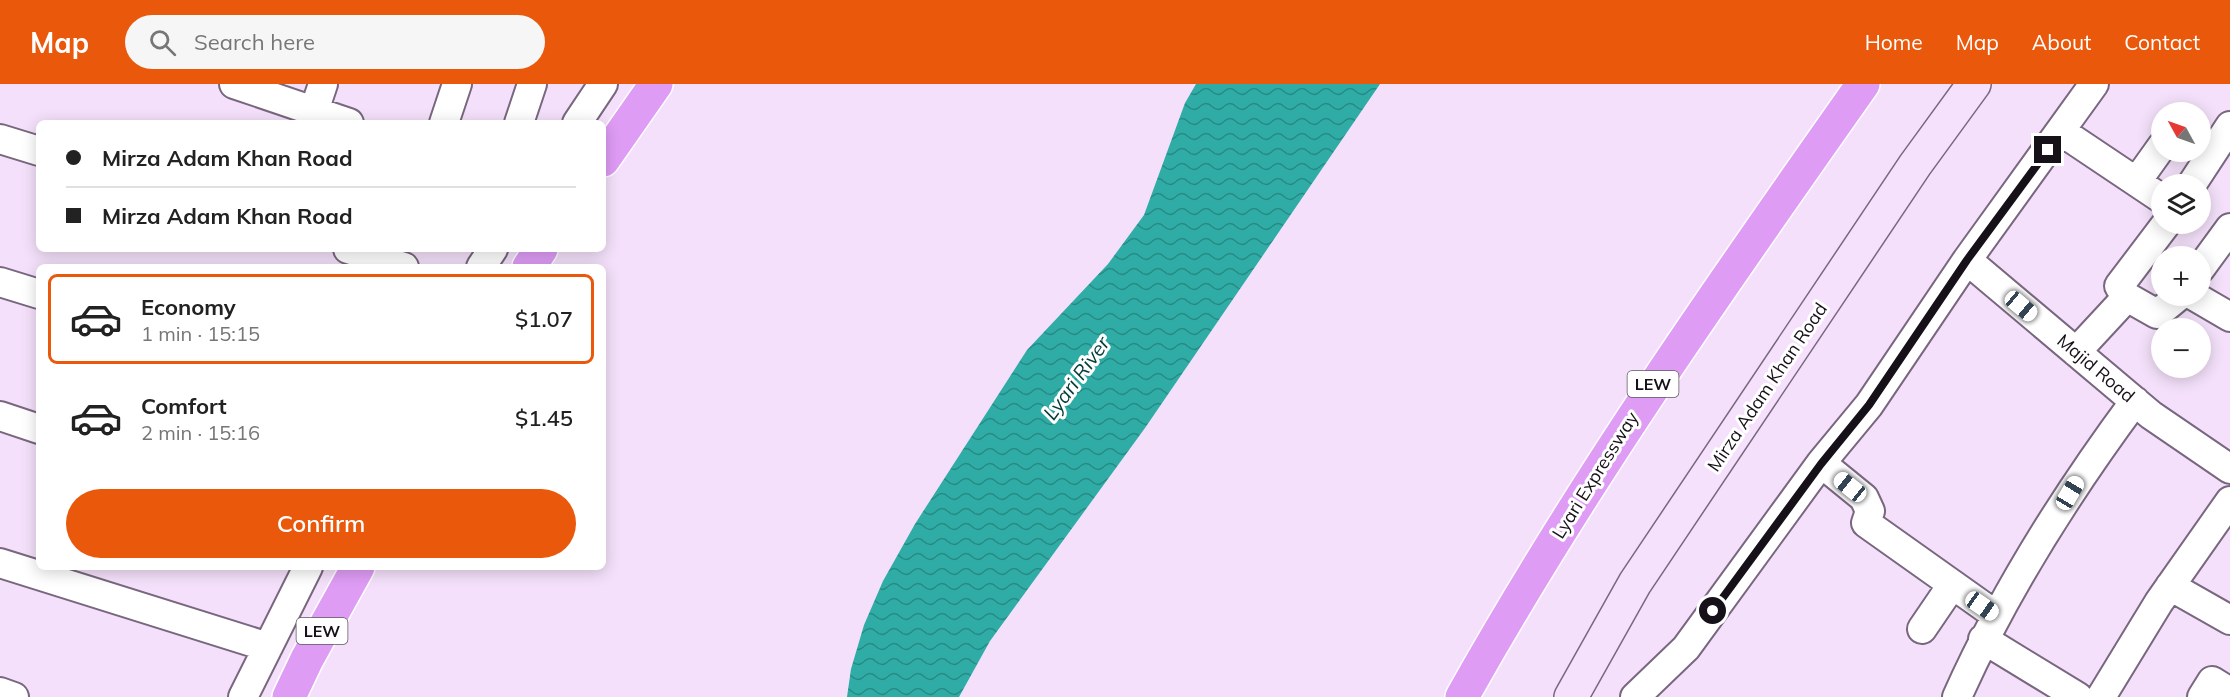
<!DOCTYPE html>
<html lang="en">
<head>
<meta charset="utf-8">
<style>
  body { margin:0; font-family:Mulish,sans-serif; background:#f6f6f6; color:#222; height:100vh; display:flex; flex-direction:column; font-size:22px; white-space:nowrap }
  * { box-sizing:border-box; margin:0 }
  p { font-size:20px; color:#767676 }
  .icon { flex:none; width:33px; height:33px; fill:none; stroke:currentColor; stroke-width:2; stroke-linecap:round; stroke-linejoin:round }
  .map { position:relative; flex:1; overflow:hidden }
  .details { position:absolute; left:36px; top:180px; width:570px; height:306px; display:flex; flex-direction:column; background:#fff; border-radius:9px; box-shadow:0 3px 15px #0003 }
  .details>* { flex:none }
  .banner { position:absolute; left:36px; top:36px; width:570px; height:132px; border-radius:9px; box-shadow:0 3px 15px #0003; display:grid; align-content:center; height:132px; padding:0 30px; background:#fff }
  .needle { width:39px; rotate:310deg }
  .fabs { position:absolute; left:2151px; top:18px; display:grid; gap:12px }
  .fabs a { display:grid; place-items:center; width:60px; height:60px; border-radius:50%; background:#fff; box-shadow:0 3px 15px #0003; font-size:30px }
  .end { position:absolute; width:27px; height:27px; margin:-14px; border:8px solid #161018; background:#fff; box-shadow:0 0 0 3px #fff }
  .from { border-radius:50% }
  .car { position:absolute; width:18px; height:36px; margin:-18px -9px; border-radius:8px; box-shadow:0 0 4px 2px #0007; background:linear-gradient(#fff 24%,#345 0 40%,#fff 0 76%,#345 0 86%,#fff 0) }
  .banner b { display:flex; align-items:center; gap:21px; height:57px; font-size:22px }
  .banner b+b { border-top:2px solid #e0e0e0 }
  .banner i { width:15px; height:15px; background:#222 }
  ul { padding:10px 0 0; list-style:none }
  li { display:flex; align-items:center; gap:18px; height:90px; margin:0 12px 9px; padding:0 18px; border:3px solid transparent; border-radius:9px }
  li div { flex:1 }
  li b { display:block; font-size:22px }
  li em { font-style:normal; font-weight:600 }
  li.active { border-color:#ea580c }
  li>.icon { width:54px; height:54px; stroke-width:1.5 }
  .primary-button { display:flex; gap:12px; margin-top:auto; padding:12px 30px }
  .primary-button a { flex:1; height:69px; border-radius:36px; background:#ea580c; color:#fff; font-size:24px; font-weight:600; line-height:69px; text-align:center }
  header { display:flex; align-items:center; gap:36px; box-sizing:border-box; height:84px; padding:0 30px; background:#ea580c; color:#fff }
  header strong { font-size:28px }
  nav { display:flex; gap:33px; margin-inline-start:auto; font-size:21px }
  .search { width:420px; height:54px; background:#f6f6f6; display:flex; align-items:center; gap:15px; box-sizing:border-box; padding:0 21px; border-radius:33px; color:#767676; font-size:22px }
  .map>svg:first-child { display:block }
  .water { fill:url(#water-waves) }
  .lines { fill:none; stroke-linecap:round; stroke-linejoin:round }
  .street-casing { stroke:#78677e; stroke-width:32 }
  .secondary-casing { stroke:#78677e; stroke-width:36 }
  .highway-casing { stroke:#fff; stroke-width:36 }
  .street { stroke:#fff; stroke-width:28 }
  .secondary { stroke:#f5e1fc; stroke-width:33 }
  .highway { stroke:#df9cf5; stroke-width:33 }
  .route { stroke:#161018; stroke-width:8 }
  .labels { text-anchor:middle; dominant-baseline:central; stroke-width:6; stroke-linejoin:round; paint-order:stroke }
  .shield { fill:#fff; stroke:#5c585d; stroke-width:1.5 }
  .shield-label { font-size:16px; font-weight:bold; fill:#161018 }
  .street-label { font-size:18px; fill:#161018; stroke:#fff }
  .water-label { font-size:20px; font-style:italic; fill:#033c39; stroke:#fff }
</style>
</head>
<body>
<header>
<strong>Map</strong>
<div class="search"><svg class="icon" aria-label="search" viewBox="0 0 24 24"><circle cx="10" cy="10" r="6"/><path d="M15 15l6 6"/></svg>Search here</div>
<nav><a>Home</a><a>Map</a><a>About</a><a>Contact</a></nav>
</header>
<div class="map">
<svg width="2230" height="613" viewBox="0 0 2230 613">
  <defs>
    <pattern id="water-waves" width="16" height="10" patternUnits="userSpaceOnUse" patternTransform="scale(1.5)"><rect width="16" height="10" fill="#2faca5"/><path d="M0 5q4-4 8 0t8 0" fill="none" stroke="#278b85"/></pattern>
  </defs>
  <rect width="100%" height="100%" fill="#f4e0fa"/>
  <path class="water" d="M1196 0H1380L1145 344 990 557 959 613H847L851 585 864 541 883 497 915 440 1027 266 1108 180 1144 131 1185 19Z"/>
  <g class="lines">
    <g class="street-casing">
      <path id="street" d="M234 0 349 39
        M314 27 323 0
        M444 39 457 0
        M519 39 532 0
        M577 39 603 0
        M2062 48 2162 115
        M0 55 39 67
        M2137 97 2162 62
        M2192 100 2230 42
        M2166 140 2119 202 2127 213 2157 230 2179 212
        M348 165 404 183
        M1967 176 2151 331 2230 385
        M481 183 493 165
        M2200 185 2230 144
        M0 198 39 210
        M2194 212 2230 233
        M2076 268 2127 213
        M0 332 39 345
        M1821 379 1864 414 1870 427 1866 439 1997 532
        M0 479 268 563
        M2170 502 2230 536
        M1922 545 1952 501
        M1983 555 2078 613
        M0 608 14 613
        M243 613 308 483
        M1635 613 1686 564 1821 379 1869 321 1967 176 2094 0
        M1957 613C2004 508 2066 410 2135 317
        M2101 613 2159 518 2230 417
        M2202 613 2212 597 2230 608"/>
    </g>
    <g class="secondary-casing">
      <path id="secondary" d="M1571 613 1635 499 1915 81 1974 0"/>
    </g>
    <g class="highway-casing">
      <path id="highway" d="M603 76 656 0
        M529 183 541 165
        M289 613 307 575 358 483
        M1462 613C1582 399 1722 200 1863 0"/>
    </g>
    <use href="#street" class="street"/>
    <use href="#secondary" class="secondary"/>
    <use href="#highway" class="highway"/>
  </g>
  <g class="lines">
    <path class="route" d="M1713 527 1821 380 1869 321 1967 176 2048 66"/>
  </g>
  <g class="labels">
    <g class="shield">
      <rect x="1627.5" y="287" width="51" height="26" rx="4.5"/>
      <rect x="296.5" y="534" width="51" height="26" rx="4.5"/>
    </g>
    <g class="shield-label">
      <text x="1653" y="300">LEW</text>
      <text x="322" y="547">LEW</text>
    </g>
    <g class="street-label">
      <text transform="translate(2096 284) rotate(40)">Majid Road</text>
      <text transform="translate(1767 303) rotate(-56)">Mirza Adam Khan Road</text>
      <text transform="translate(1595 391) rotate(-58)">Lyari Expressway</text>
    </g>
    <g class="water-label">
      <text transform="translate(1076 294) rotate(-54)">Lyari River</text>
    </g>
  </g>
</svg>
<div class="fabs">
<a><svg class="needle" viewBox="-14 -14 28 28"><path d="M0-13l5 13h-10z" fill="#e53935"/><path d="M0 13l5-13h-10z" fill="#767676"/></svg></a>
<a><svg class="icon" aria-label="layers" viewBox="0 0 24 24"><path d="M12 4l9 5-9 5-9-5zM3 14l9 5 9-5"/></svg></a>
<a>+</a>
<a>−</a>
</div>
<i class="end from" style="left:1713px;top:527px"></i>
<i class="end" style="left:2048px;top:66px"></i>
<i class="car" style="left:2021px;top:222px;rotate:130deg"></i>
<i class="car" style="left:1850px;top:403px;rotate:309deg"></i>
<i class="car" style="left:2070px;top:409px;rotate:31deg"></i>
<i class="car" style="left:1982px;top:522px;rotate:125deg"></i>
<div class="banner">
<b><i class="from"></i>Mirza Adam Khan Road</b>
<b><i></i>Mirza Adam Khan Road</b>
</div>
<section class="details">
<ul>
<li class="active"><svg class="icon" aria-label="car" viewBox="0 0 24 24"><path d="M5 17H2v-5l4-1 3-4h7l3 4 3 1v5h-3M9 17h6M6 11h13"/><circle cx="7" cy="17" r="2"/><circle cx="17" cy="17" r="2"/></svg><div><b>Economy</b><p>1 min · 15:15</p></div><em>$1.07</em></li>
<li><svg class="icon" aria-label="car" viewBox="0 0 24 24"><path d="M5 17H2v-5l4-1 3-4h7l3 4 3 1v5h-3M9 17h6M6 11h13"/><circle cx="7" cy="17" r="2"/><circle cx="17" cy="17" r="2"/></svg><div><b>Comfort</b><p>2 min · 15:16</p></div><em>$1.45</em></li>
</ul>
<div class="primary-button"><a>Confirm</a></div>
</section>
</div>
</body>
</html>
